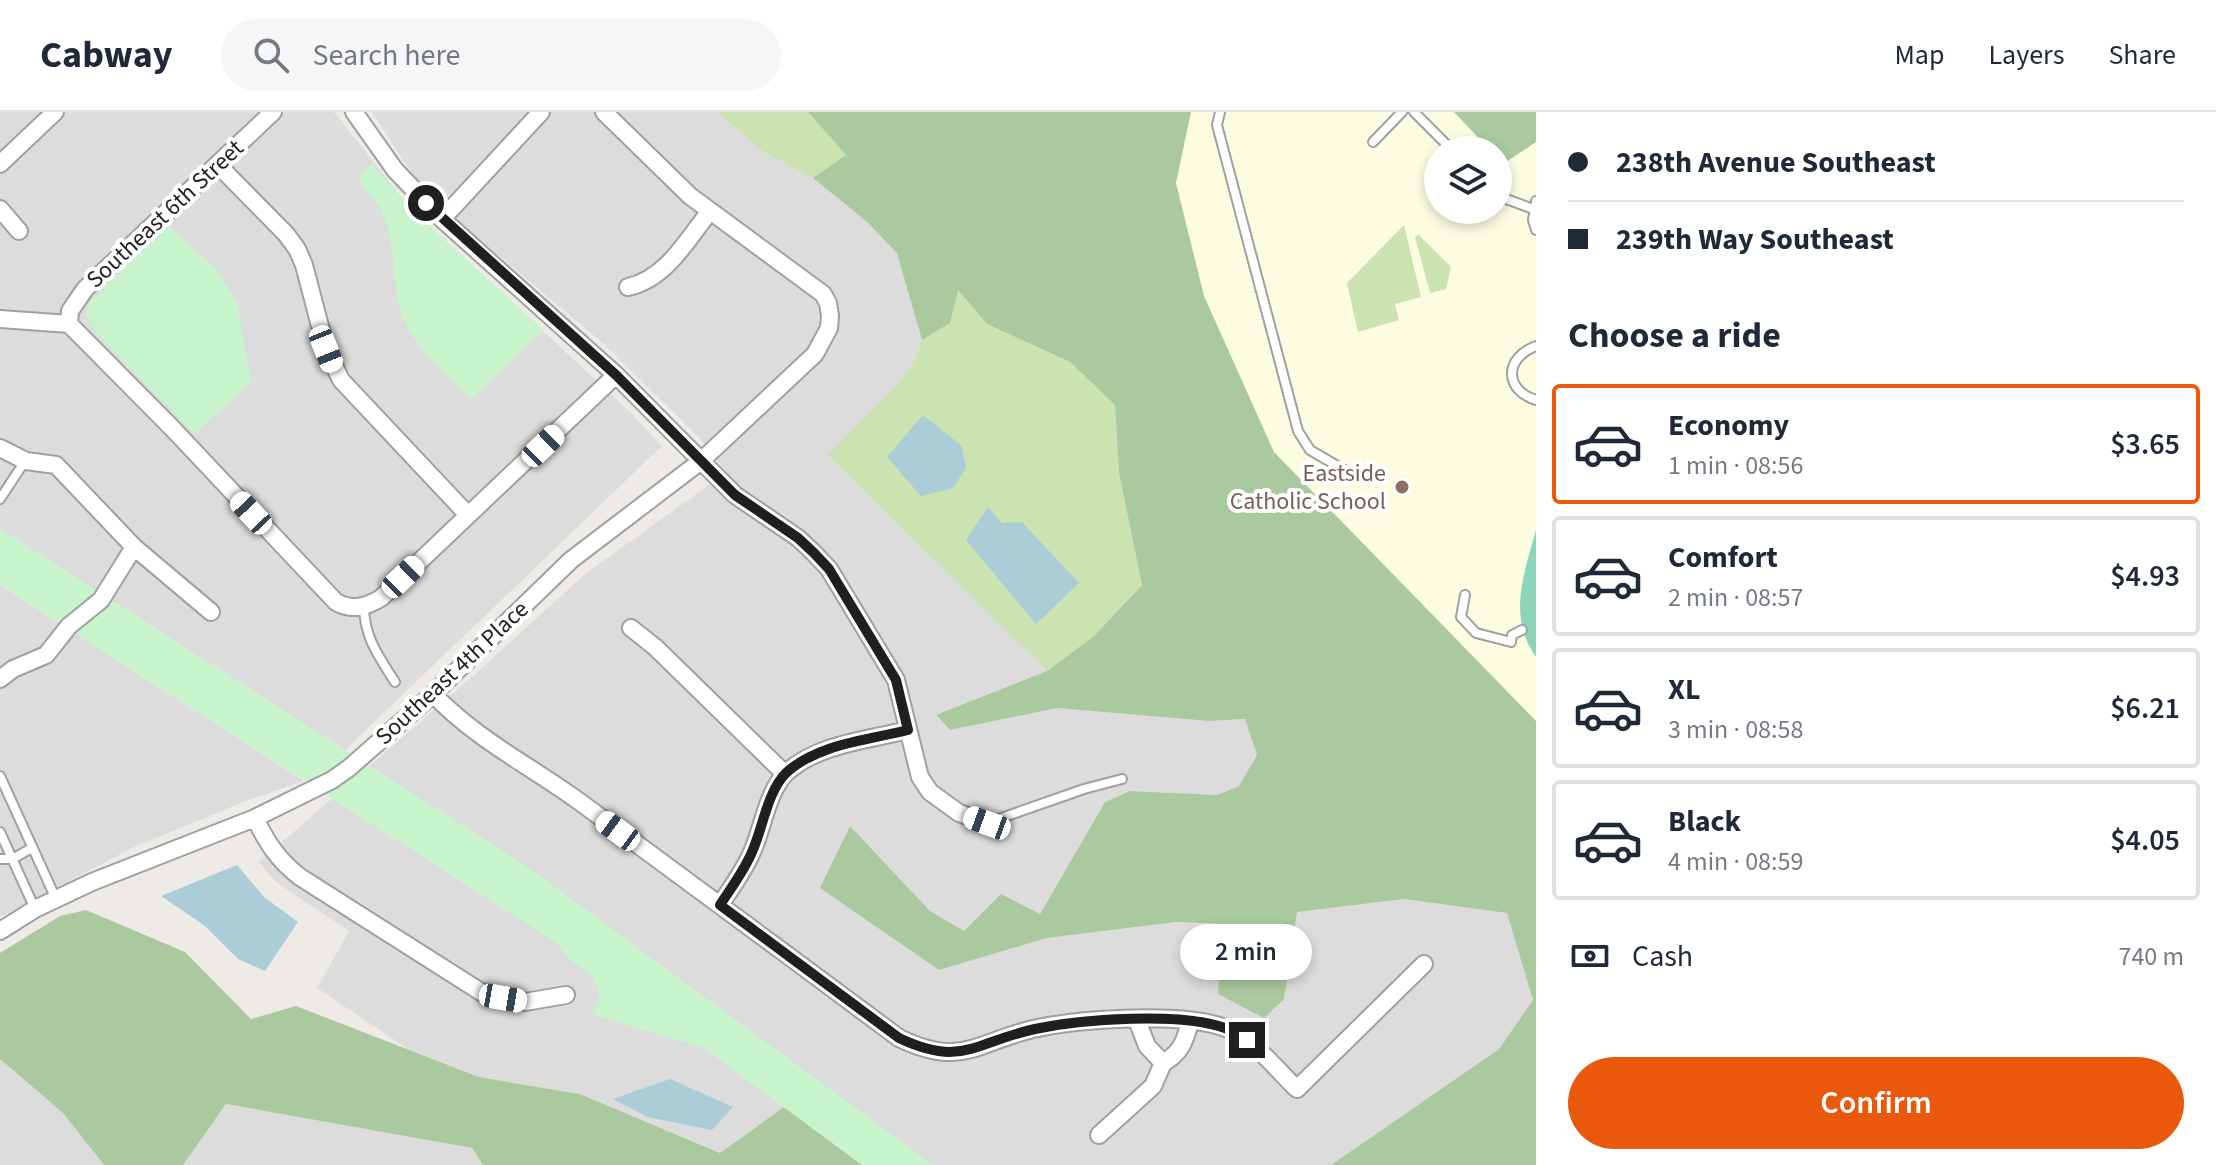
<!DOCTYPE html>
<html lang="en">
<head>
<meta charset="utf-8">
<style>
  body { margin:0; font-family:"Source Sans 3",sans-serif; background:#f6f6f7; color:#1f2937; height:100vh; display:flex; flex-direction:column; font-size:30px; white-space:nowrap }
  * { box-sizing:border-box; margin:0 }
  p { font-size:26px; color:#747a83 }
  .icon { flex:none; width:44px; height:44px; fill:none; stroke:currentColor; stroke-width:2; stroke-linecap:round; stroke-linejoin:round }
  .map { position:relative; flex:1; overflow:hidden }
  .sheet { display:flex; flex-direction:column; background:#fff; width:680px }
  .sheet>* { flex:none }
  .hud { display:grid; align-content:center; height:176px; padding:0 32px; background:#fff }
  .buttons { position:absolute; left:1424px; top:24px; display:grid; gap:16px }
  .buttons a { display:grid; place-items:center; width:88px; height:88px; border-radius:50%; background:#fff; box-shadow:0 4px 12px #0003; font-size:40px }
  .end { position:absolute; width:36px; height:36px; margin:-18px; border:10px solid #1f1f1f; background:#fff; box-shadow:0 0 0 4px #fff }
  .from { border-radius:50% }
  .bubble { position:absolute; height:56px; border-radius:28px; background:#fff; box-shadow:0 4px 12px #0003; font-size:26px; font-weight:600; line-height:56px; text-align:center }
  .car { position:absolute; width:24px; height:48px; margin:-24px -12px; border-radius:10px; box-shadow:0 0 6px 2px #0007; background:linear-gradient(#fff 24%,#345 0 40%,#fff 0 76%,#345 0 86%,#fff 0) }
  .hud b { display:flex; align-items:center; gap:28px; height:76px; font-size:30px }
  .hud b+b { border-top:2px solid #e0e1e3 }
  .hud i { width:20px; height:20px; background:#1f2937 }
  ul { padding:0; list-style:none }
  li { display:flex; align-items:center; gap:24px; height:120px; margin:0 16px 12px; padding:0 16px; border:4px solid #e0e1e3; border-radius:8px }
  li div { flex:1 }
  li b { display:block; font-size:30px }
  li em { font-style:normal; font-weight:600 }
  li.on { border-color:#ea580c }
  li>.icon { width:72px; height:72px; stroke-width:1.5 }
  h2 { padding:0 32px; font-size:36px; line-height:96px }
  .pay { display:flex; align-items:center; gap:20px; height:88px; padding:0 32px; font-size:30px }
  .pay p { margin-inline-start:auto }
  .primary-button { display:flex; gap:16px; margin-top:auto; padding:16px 32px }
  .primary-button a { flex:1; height:92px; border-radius:48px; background:#ea580c; color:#fff; font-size:32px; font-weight:600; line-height:92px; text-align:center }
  header { display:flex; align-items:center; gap:48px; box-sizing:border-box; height:112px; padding:0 40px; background:#fff; border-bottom:2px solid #e0e1e3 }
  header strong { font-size:38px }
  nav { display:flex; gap:44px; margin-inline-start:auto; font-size:28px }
  .search { width:560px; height:72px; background:#f6f6f7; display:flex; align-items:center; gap:20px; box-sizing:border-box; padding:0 28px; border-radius:44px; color:#747a83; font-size:30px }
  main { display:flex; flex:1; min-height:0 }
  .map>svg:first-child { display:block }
  .residential { fill:#dcdcdc }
  .education { fill:#fcfce1; fill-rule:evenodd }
  .grass { fill:#cae3b1 }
  .forest { fill:#abc99f }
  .park { fill:#c7f4cb }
  .pitch { fill:#8cd5b9 }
  .water { fill:#abcdd7 }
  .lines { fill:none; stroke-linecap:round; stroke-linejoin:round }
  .service-casing { stroke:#a0a0a0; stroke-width:12 }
  .minor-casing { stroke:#a0a0a0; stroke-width:20 }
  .service { stroke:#fff; stroke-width:8 }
  .minor { stroke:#fff; stroke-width:16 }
  .route { stroke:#1f1f1f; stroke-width:10 }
  .education-dot { fill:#8d6e63; stroke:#fff; stroke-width:3 }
  .labels { text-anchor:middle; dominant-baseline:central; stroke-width:8; stroke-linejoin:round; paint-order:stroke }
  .street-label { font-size:24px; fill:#1f1f1f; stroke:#fff }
  .education-label { font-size:24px; fill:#785e54; stroke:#fff; text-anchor:end }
</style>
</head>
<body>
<header>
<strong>Cabway</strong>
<div class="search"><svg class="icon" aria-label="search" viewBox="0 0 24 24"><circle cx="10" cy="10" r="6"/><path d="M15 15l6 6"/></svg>Search here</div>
<nav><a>Map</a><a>Layers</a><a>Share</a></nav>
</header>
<main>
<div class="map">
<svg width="1536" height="1053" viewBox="0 0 1536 1053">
  <rect width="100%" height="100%" fill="#eeebe6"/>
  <path class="residential" d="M0 0H334L409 95 629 299 662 334 345 638 0 417Z
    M372 0H717L765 41 813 66 866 109 897 141 922 228 914 249 905 264 829 343 1047 559 936 604 950 618 1057 596 1209 609 1246 607 1257 643 1239 674 1217 683 1130 679 1105 690 1040 802 964 819 930 799 851 715 939 858 1047 826 1176 810 1222 813 1218 882 1284 887 1296 800 1404 787 1508 801 1533 888 1499 937 1331 1053H862L784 996 721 1041 580 982 479 965 408 937 317 876 349 819 276 770 259 750 472 565 585 462 727 360 700 327 604 232 433 88 407 54Z
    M0 473 304 669 243 690 134 735 0 805Z
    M0 947 63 1001 104 1053H0Z
    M226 992 472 1036 483 1053H183Z"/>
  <path class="education" d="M1012 0H1536V651L957 52ZM1438 38H1498V98H1438Z"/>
  <path class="grass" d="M717 0H808L846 43 813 66 765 41Z
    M1404 113 1421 185 1395 192 1399 208 1358 220 1347 171Z
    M1418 122 1451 155 1446 177 1430 181 1415 125Z
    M957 177 987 212 1070 250 1115 293 1119 361 1142 473 1094 524 1047 559 828 343 905 264 914 249 922 228 950 211Z"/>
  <path class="forest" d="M808 0H1191L1176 71 1204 184 1274 340 1536 609V1053H1331L1499 937 1533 888 1507 801 1404 787 1297 800 1284 887 1264 906 1218 882 1222 812 1176 810 1047 826 939 858 820 776 850 714 930 799 964 819 1001 782 1040 802 1105 690 1130 679 1217 683 1239 674 1257 643 1245 607 1209 609 1057 596 950 618 936 603 1047 559 1094 524 1142 473 1119 361 1115 293 1070 250 987 212 958 178 950 211 922 228 897 141 866 109 813 66 846 43Z
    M1454 0H1536V30L1503 52 1498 47V38H1490Z
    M86 798 185 840 251 907 296 894 479 965 580 982 720 1041 784 995 862 1053H483L472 1036 226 992 183 1053H104L63 1001 0 947V841L60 804Z"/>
  <path class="park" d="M372 52 418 104 544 218 471 287C444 259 406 230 398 190 392 160 395 127 381 99 376 87 365 80 360 69L362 61Z
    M169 114 219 160 237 191 251 271 194 322 94 219 87 204 89 191Z
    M0 417 529 756 933 1053H862L704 936 591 902 600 883 593 864 571 849 555 830 0 473Z"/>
  <path class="pitch" d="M1536 418V545C1507 504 1524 462 1536 418Z"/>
  <path class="water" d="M923 303 962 334 966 356 953 376 921 384 887 345Z
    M988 395 1002 411 1022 410 1079 471 1036 512 966 428Z
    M237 753 264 785 298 810 265 859 238 847 205 814 161 784Z
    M670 967 733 995 712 1018 648 1005 613 987Z"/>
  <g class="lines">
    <g class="service-casing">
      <path id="service" d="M1220 0 1217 13 1298 319 1310 338 1358 366
        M1414 0 1452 38
        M1373 30 1402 0
        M1498 84 1536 98
        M1536 89 1533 108 1536 118
        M1536 234C1504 246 1504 278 1536 288
        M0 387 25 349
        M1465 483 1461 505 1476 521 1511 530 1512 523 1522 518
        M364 494C364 525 379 545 395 570
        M0 664 56 787
        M987 711 1084 677 1122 667
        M0 720 35 797
        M0 747H12L32 736"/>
    </g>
    <g class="minor-casing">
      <path id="minor" d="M354 0 395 58 442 107 616 263 735 383 798 426 814 441 829 457 896 568 920 665 930 680 959 701 987 711
        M0 52 55 0
        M218 53 286 122 297 137 304 153 326 237 341 268 468 403
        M0 97 19 119
        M442 107 541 0
        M628 175C666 167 687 128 710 99
        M0 207 69 212
        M69 212 173 317 336 490C352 499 366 495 381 486L616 263
        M69 212 70 199 85 177 273 0
        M0 336 26 349 56 353 134 435 101 488 69 514 46 543 13 557 0 567
        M134 435 211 500
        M631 516 655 535 785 662
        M433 582C477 628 529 653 580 690 686 768 793 847 899 926 961 956 975 931 1033 917 1078 907 1185 899 1228 917 1255 929 1276 957 1297 977L1424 852
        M255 706C267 731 278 748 300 765L481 880 525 890 566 883
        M720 793C731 776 744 759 752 740 763 716 767 680 786 661 817 632 868 628 908 618
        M0 819 35 797 92 770 255 706 332 668 349 656 433 582 571 448 701 349 815 242 829 216 830 204 828 191 823 182 690 84 604 0
        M1137 908 1147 934 1163 951C1181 941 1185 929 1190 910
        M1099 1023 1153 974 1163 951"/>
    </g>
    <use href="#service" class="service"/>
    <use href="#minor" class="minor"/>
  </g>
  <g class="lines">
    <path class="route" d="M426 91 616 263 735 383 798 426 814 441 829 457 896 568 908 618C868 628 817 632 786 661 767 680 763 716 752 740 744 759 731 776 720 793L899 926C962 956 975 930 1035 917 1083 907 1179 900 1225 916 1233 919 1240 924 1247 928"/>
  </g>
  <circle class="education-dot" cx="1402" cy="375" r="8"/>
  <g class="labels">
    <g class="street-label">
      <text transform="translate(165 102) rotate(-43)">Southeast 6th Street</text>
      <text transform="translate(452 561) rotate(-43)">Southeast 4th Place</text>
    </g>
    <g class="education-label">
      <text x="1386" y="361">Eastside<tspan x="1386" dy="28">Catholic School</tspan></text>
    </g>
  </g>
</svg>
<div class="buttons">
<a><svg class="icon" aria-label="layers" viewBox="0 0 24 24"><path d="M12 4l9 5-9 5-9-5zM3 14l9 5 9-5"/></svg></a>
</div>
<i class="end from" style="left:426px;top:91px"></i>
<i class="end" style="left:1247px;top:928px"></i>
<div class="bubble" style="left:1180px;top:812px;width:132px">2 min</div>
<i class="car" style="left:326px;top:237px;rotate:158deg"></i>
<i class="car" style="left:543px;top:334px;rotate:46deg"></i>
<i class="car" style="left:251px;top:401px;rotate:317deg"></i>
<i class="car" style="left:403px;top:465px;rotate:46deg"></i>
<i class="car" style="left:987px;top:711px;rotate:290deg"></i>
<i class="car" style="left:618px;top:719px;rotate:306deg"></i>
<i class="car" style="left:503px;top:886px;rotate:100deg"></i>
</div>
<section class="sheet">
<div class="hud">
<b><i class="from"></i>238th Avenue Southeast</b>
<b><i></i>239th Way Southeast</b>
</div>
<h2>Choose a ride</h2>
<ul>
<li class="on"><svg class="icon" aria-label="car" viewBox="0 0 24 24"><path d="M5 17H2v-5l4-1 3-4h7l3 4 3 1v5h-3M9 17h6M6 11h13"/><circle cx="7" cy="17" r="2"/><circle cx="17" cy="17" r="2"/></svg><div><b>Economy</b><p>1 min · 08:56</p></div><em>$3.65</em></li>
<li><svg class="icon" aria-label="car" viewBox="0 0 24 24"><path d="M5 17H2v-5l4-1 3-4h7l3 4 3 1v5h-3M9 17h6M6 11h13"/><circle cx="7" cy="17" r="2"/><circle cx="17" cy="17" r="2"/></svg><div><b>Comfort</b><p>2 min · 08:57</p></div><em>$4.93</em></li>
<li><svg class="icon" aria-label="car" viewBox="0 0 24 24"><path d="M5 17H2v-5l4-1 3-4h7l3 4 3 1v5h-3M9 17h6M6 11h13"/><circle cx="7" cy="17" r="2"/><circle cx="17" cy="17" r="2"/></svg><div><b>XL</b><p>3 min · 08:58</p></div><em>$6.21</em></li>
<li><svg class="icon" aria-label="car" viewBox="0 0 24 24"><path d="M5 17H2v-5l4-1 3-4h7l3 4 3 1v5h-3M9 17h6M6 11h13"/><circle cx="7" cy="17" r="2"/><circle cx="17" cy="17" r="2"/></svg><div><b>Black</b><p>4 min · 08:59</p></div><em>$4.05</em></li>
</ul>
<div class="pay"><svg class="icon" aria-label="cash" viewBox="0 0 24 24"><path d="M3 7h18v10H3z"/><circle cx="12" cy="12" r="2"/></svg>Cash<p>740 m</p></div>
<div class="primary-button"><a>Confirm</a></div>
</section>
</main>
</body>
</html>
